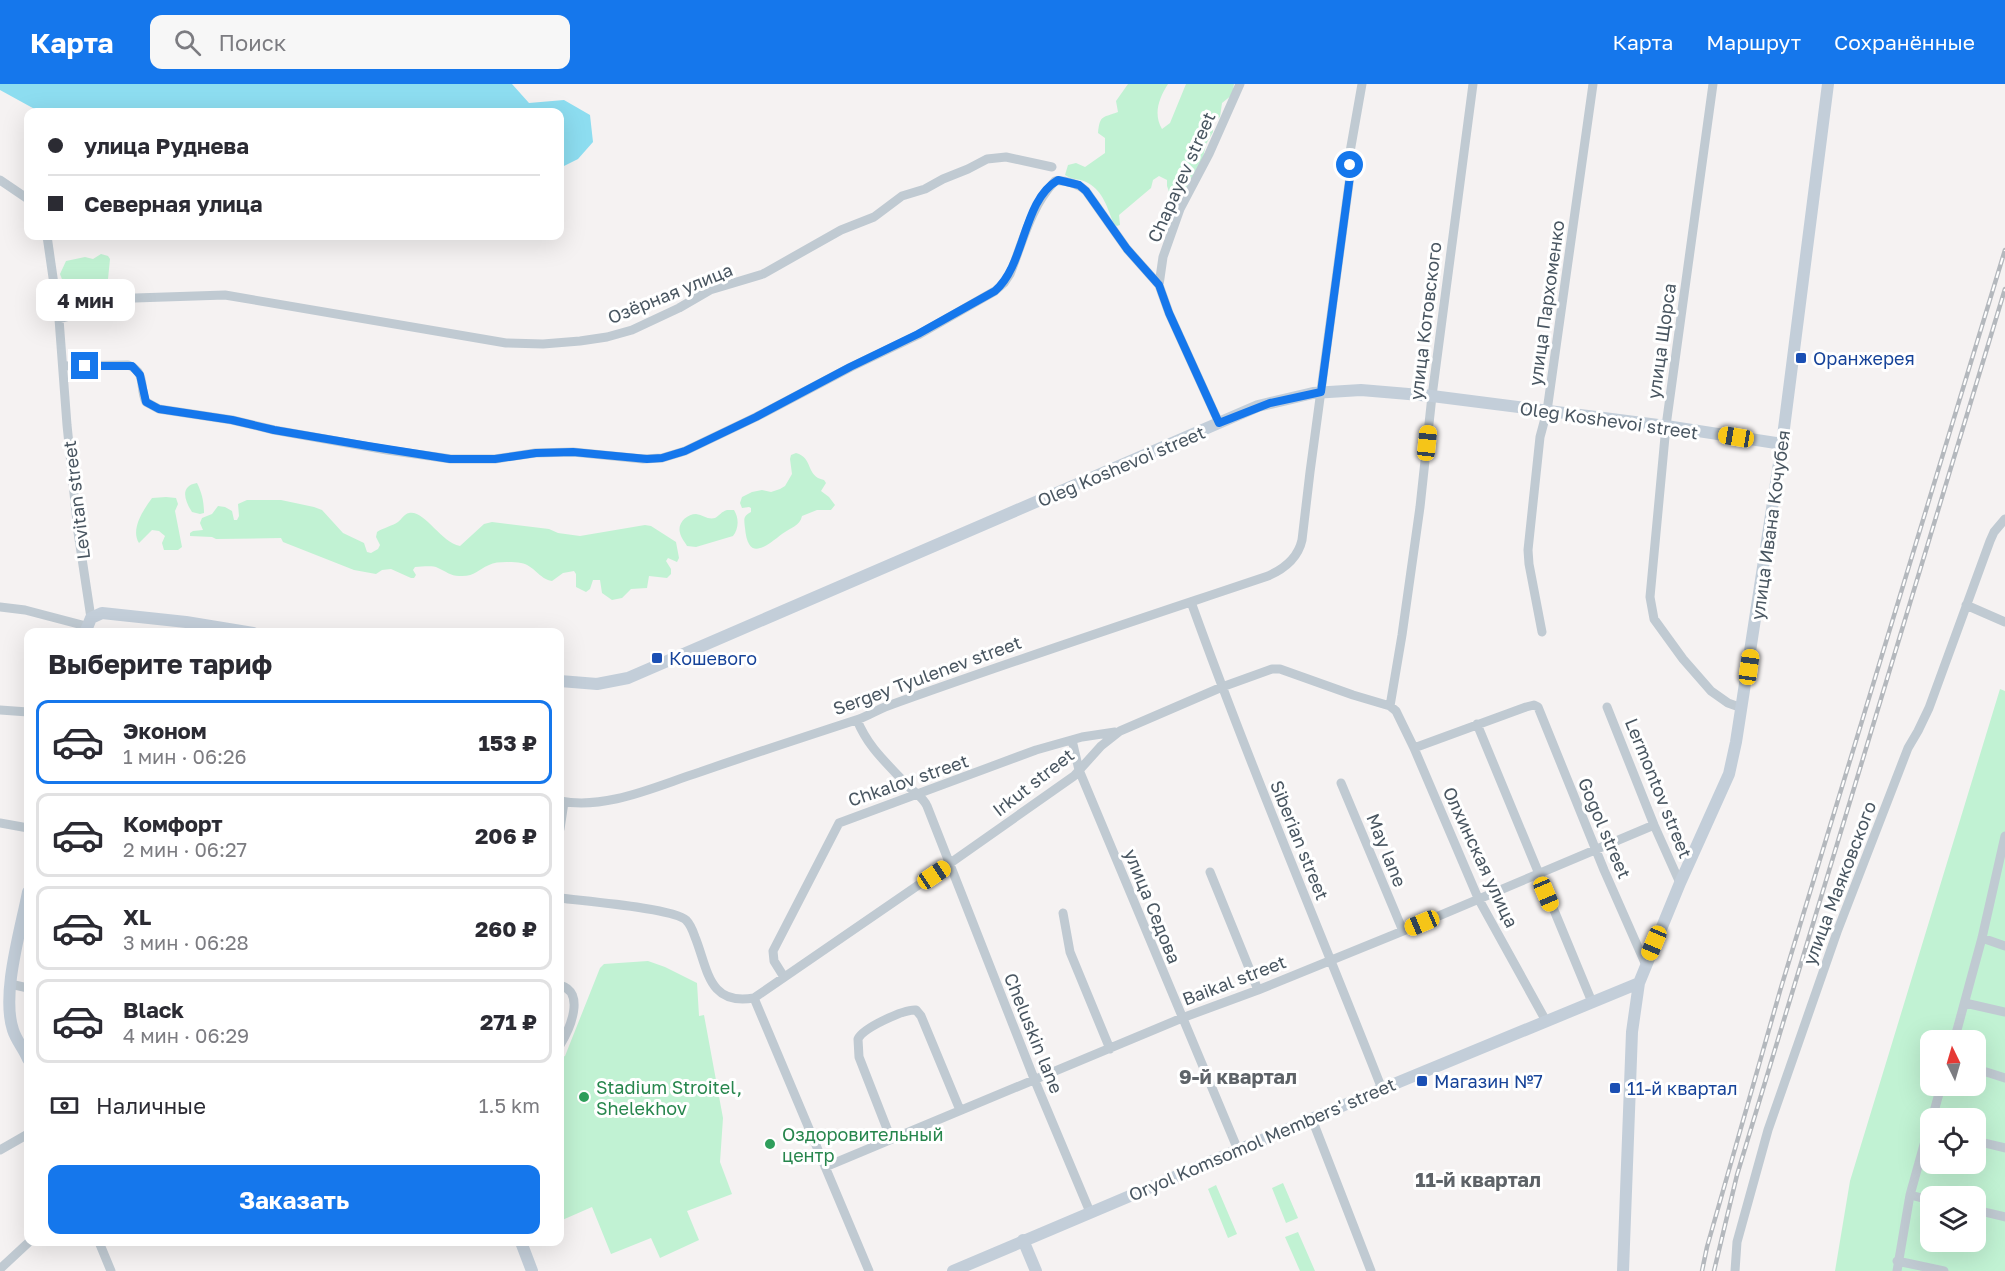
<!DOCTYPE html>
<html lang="ru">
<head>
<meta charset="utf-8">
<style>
  body { margin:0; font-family:"Golos Text",sans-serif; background:#f7f7f7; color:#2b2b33; height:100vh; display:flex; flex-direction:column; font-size:22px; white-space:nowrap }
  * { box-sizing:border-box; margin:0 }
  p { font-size:20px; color:#7c7c81 }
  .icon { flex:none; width:33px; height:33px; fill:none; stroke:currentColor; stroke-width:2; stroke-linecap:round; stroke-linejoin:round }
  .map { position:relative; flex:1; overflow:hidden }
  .panel { position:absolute; left:24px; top:544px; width:540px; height:618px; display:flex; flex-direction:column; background:#fff; border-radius:12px; box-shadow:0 6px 24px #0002 }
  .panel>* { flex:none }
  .guide { position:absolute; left:24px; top:24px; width:540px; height:132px; border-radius:12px; box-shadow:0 6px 24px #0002; display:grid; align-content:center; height:132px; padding:0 24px; background:#fff }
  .needle { width:39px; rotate:355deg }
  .fabs { position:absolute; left:1920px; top:946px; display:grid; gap:12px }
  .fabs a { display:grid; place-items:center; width:66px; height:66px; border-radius:12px; background:#fff; box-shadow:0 6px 24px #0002; font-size:30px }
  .end { position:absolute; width:27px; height:27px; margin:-14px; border:8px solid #1577ec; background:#fff; box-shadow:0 0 0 3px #fff }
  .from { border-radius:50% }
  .bubble { position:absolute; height:42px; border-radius:12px; background:#fff; box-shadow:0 6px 24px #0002; font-size:20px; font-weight:700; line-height:42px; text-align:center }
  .car { position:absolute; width:18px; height:36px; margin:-18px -9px; border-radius:8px; box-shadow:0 0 4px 2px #0007; background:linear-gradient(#f5c518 24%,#345 0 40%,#f5c518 0 76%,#345 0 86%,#f5c518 0) }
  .guide b { display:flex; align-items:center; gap:21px; height:57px; font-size:22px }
  .guide b+b { border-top:2px solid #e1e1e2 }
  .guide i { width:15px; height:15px; background:#2b2b33 }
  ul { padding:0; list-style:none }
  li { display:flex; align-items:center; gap:18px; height:84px; margin:0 12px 9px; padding:0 12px; border:3px solid #e1e1e2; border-radius:12px }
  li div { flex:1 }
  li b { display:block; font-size:22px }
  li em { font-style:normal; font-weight:700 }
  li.active { border-color:#1577ec }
  li>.icon { width:54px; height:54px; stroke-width:1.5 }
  h2 { padding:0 24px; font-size:27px; line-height:72px }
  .pay { display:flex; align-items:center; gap:15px; height:66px; padding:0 24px; font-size:22px }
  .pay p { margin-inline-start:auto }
  .action { display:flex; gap:12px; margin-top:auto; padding:12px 24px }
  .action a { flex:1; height:69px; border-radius:12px; background:#1577ec; color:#fff; font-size:24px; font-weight:700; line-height:69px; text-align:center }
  header { display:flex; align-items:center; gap:36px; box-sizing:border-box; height:84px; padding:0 30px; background:#1577ec; color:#fff }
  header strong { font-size:28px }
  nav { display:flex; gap:33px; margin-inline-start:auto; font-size:21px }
  .search { width:420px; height:54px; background:#f7f7f7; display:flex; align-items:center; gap:15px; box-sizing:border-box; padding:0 21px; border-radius:12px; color:#7c7c81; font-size:22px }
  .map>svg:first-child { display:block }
  .green { fill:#c1f2d3; fill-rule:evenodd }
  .water { fill:#8dddf0 }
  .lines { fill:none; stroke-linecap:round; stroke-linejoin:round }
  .street { stroke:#c0cad2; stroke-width:9 }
  .secondary { stroke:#c3ced9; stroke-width:12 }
  .rail-casing { stroke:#b4b8bd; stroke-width:4.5 }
  .rail { stroke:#fff; stroke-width:2; stroke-dasharray:7; stroke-linecap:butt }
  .route { stroke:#1577ec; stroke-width:8 }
  .transit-dot { fill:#1a4fb4; stroke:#fff; stroke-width:2 }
  .leisure-dot { fill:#2e9e5b; stroke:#fff; stroke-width:2 }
  .labels { text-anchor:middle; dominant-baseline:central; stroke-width:6; stroke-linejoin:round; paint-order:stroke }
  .street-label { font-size:18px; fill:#495661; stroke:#fff }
  .transit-label { font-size:18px; fill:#164399; stroke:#fff; text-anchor:start }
  .leisure-label { font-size:18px; fill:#27864d; stroke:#fff; text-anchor:start }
  .neighbourhood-label { font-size:20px; font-weight:bold; fill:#5e6368; stroke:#fff }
</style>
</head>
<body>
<header>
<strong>Карта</strong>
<div class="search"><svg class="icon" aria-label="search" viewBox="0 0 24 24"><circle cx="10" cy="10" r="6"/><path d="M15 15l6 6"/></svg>Поиск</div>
<nav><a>Карта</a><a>Маршрут</a><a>Сохранённые</a></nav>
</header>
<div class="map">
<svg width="2005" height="1187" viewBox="0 0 2005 1187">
  <rect width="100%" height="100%" fill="#f5f2f2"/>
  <path class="green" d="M1128 0H1168C1159 14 1153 30 1162 45L1170 39 1186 0H1234L1232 11 1222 19 1220 33 1213 38V48L1206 60 1203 74 1178 119H1173L1167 102V96L1159 92 1153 96 1151 104 1119 131 1120 141 1117 142 1114 140C1107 124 1104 108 1088 99 1080 94 1073 97 1065 91L1068 81 1076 79 1085 83 1105 69V54L1098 49C1100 30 1103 34 1118 28L1116 17Z
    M101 170 108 172 110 175 108 195 104 200 88 207H82L63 198 60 190 66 177 85 173 93 175Z
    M796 369C814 374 805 392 824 396L826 399 821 407 829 413 835 421 831 426H817L802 432C800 442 790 444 782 450 764 464 748 477 745 444 744 435 743 432 751 428V424L749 423 742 424 740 419 742 413 752 408 762 406 771 408 780 405 785 402 792 390 790 375 791 371Z
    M197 399C202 409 204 418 204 429L200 430 192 428C185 417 179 402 197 399Z
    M166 413 176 414 178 420 175 427 182 463 178 466H164L162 459 165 452 159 447 152 446 139 459C130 445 144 425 152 414Z
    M247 416H281L314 423 322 426 343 449 364 459 367 468 371 469 378 465 380 461 376 453 377 448C383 444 392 442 398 438 402 435 404 430 409 429 425 426 440 458 460 462L484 440 492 438 549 445 558 449 580 452 645 441 651 442 676 458 679 474 677 478 668 474 666 477 671 485V490L667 494 649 492 647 504 631 505 622 514 612 516 602 509 600 496H593L590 505 586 508 576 503V490L574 487 563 489 552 497C539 495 534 481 521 479 512 478 497 477 489 481 477 486 475 493 459 492 451 492 445 487 438 484 432 481 422 483 415 483L413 486 416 491 414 494H411L391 485 382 486 376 490 354 486 283 458 281 454 216 455 212 453 190 452V449L193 447 203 446 200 439 202 434 212 430 218 422 225 423 232 427 234 436H237L239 432 238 420Z
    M727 426H734C739 434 739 444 733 452L696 463 687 462C685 458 681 454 680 449 677 439 687 430 696 430 703 431 708 436 715 434 720 431 721 428 727 426Z
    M2000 605 2005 607V1187H1835L1850 1097ZM1930 957H1976V1002H1930ZM1930 1035H1976V1080H1930ZM1930 1113H1976V1158H1930Z
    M648 877 665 883 697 899 699 932 704 931 723 1034 720 1078 732 1110 687 1127 699 1156 660 1174 651 1154 611 1170 592 1123 560 1137V974L565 972 600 884 604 880Z
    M1283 1099 1298 1134 1286 1139 1272 1104Z
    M1216 1101 1237 1150 1228 1154 1208 1105Z
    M1298 1148 1315 1187H1300L1285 1153Z"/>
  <path class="water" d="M0 0H512L529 19 564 16 590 31 593 58 578 75 560 84V28H40L0 6Z"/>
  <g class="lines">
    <path class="street" d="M1713 0 1666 342 1650 513 1654 535 1683 575 1711 607 1728 619 1742 624
      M0 96 28 115
      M47 152 59 235 67 341 78 448 91 534
      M59 235 135 214 225 211 506 259 543 260 580 257 607 253 632 246 679 224 710 206 763 190 841 146 874 133 902 112 925 105 943 95 968 85 987 75 1006 73 1052 83
      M63 282 128 281C147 288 139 304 146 318L159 325 232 336 274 346 387 366 451 375H495L535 369 573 368 643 375 662 374 685 367 756 333 851 283 918 251 995 207 1004 199 1010 190C1023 158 1030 124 1055 97 1065 96 1079 100 1086 107L1127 165 1159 201
      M1219 339 1169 229 1159 201 1163 173 1180 125 1209 70 1240 0
      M1191 518C1250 682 1318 842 1382 1005
      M1966 521 2005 538
      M0 523 25 526 86 542
      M1542 548 1529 480 1528 466 1540 353 1547 327 1593 0
      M1390 622 1402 551 1420 423 1432 312 1473 0
      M1607 623 1654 741 1680 799
      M0 626 28 628
      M857 636C869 665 887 679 908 702 915 709 923 713 927 722L1035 997 1090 1128
      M1477 640 1592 918
      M1072 656 1079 686 1238 1066
      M1414 664 1526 623 1534 621 1538 623 1604 786 1645 879
      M1341 699 1403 847
      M560 717C607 726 656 702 700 688 752 670 804 653 856 636 866 633 875 627 885 623 1012 577 1140 535 1268 492 1284 485 1298 474 1302 456L1310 388 1350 92V68L1362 0
      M0 739 28 744
      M560 745 564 718
      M1210 788 1258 906
      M560 814C582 817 673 824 686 836 691 841 693 847 695 853 708 885 708 922 754 914L949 780 1074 692 1101 662 1120 647 1222 603 1272 585H1280L1353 611 1390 622 1396 627 1414 664 1478 814 1546 937
      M1063 829 1070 868 1110 965
      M1982 854 2005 862
      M784 893 774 877 773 867 839 739 1036 666 1082 653 1115 648
      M10 900 28 904
      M560 901C586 908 570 945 560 961
      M754 914 869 1187
      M1965 919 2005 928
      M1954 957 1982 854 2005 752
      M1976 987H1983L2005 994
      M1312 1035 1371 1187
      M1932 1035 1941 1002
      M891 1055 859 973 858 955C863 944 904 925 916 926L921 932 960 1026
      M1976 1057 2005 1064
      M0 1066 28 1050
      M825 1083 1182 934 1258 906 1403 847 1654 741
      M1910 1111 1930 1116
      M1976 1126 2005 1133
      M99 1158 111 1187
      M1897 1177 1944 1187
      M0 1185 29 1158
      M1735 1187 1737 1158 1768 1046 1837 848 1908 664 1918 647 1929 624 1990 457 1994 448 2005 435
      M1897 1187 1910 1111 1930 1039"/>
    <path class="secondary" d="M85 549 91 534 102 529 186 538 253 549
      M560 597 597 600 628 594 1258 322 1313 309 1361 306 1432 312 1666 342 1782 360
      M28 808C21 845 1 910 13 946 16 956 24 965 28 975
      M1023 1156 1036 1187
      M521 1158 532 1187
      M953 1187 1382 1005 1639 899
      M1623 1187 1632 948 1639 899 1680 799 1729 690 1736 658 1782 360 1828 0"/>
    <g class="rail-casing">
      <path id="rail" d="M1702 1187 1707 1163 1780 907 2005 166
        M1714 1187 1737 1091 2005 205"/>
    </g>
    <use href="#rail" class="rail"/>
  </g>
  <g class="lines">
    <path class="route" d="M85 282H132L140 291 146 318 159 325 232 336 274 346 368 362 450 375H495L536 369 573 368 647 375 662 374 685 367 756 333 850 283 918 250 995 207C1026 180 1022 117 1058 96L1079 101 1086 107 1127 165 1159 201 1169 229 1219 339 1270 319 1321 308 1350 92V81"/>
  </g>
  <g class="transit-dot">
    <rect x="1795" y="268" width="12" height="12" rx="3"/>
    <rect x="651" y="568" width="12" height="12" rx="3"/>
    <rect x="1416" y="991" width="12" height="12" rx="3"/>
    <rect x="1609" y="998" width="12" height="12" rx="3"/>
  </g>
  <g class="leisure-dot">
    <circle cx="584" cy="1013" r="6"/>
    <circle cx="770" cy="1060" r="6"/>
  </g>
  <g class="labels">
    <g class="street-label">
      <text transform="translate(1181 93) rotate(-66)">Chapayev street</text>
      <text transform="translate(670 209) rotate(-22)">Озёрная улица</text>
      <text transform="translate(1546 219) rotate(-82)">улица Пархоменко</text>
      <text transform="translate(1425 237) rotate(-83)">улица Котовского</text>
      <text transform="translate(1661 257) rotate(-82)">улица Щорса</text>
      <text transform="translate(1609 336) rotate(8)">Oleg Koshevoi street</text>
      <text transform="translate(1121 382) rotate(-23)">Oleg Koshevoi street</text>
      <text transform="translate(76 416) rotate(-97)">Levitan street</text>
      <text transform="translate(1770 441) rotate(-82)">улица Ивана Кочубея</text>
      <text transform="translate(927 591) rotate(-20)">Sergey Tyulenev street</text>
      <text transform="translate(908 696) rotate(-19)">Chkalov street</text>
      <text transform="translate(1033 698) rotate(-38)">Irkut street</text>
      <text transform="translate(1659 704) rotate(68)">Lermontov street</text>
      <text transform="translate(1605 744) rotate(67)">Gogol street</text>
      <text transform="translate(1300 756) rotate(68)">Siberian street</text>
      <text transform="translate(1387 766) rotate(68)">May lane</text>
      <text transform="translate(1481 773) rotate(65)">Олхинская улица</text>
      <text transform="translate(1839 799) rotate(-69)">улица Маяковского</text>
      <text transform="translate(1153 822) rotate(68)">улица Седова</text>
      <text transform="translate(1234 896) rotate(-21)">Baikal street</text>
      <text transform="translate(1034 949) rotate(68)">Cheluskin lane</text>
      <text transform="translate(1262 1055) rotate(-23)">Oryol Komsomol Members' street</text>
    </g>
    <g class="transit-label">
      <text x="1813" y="274">Оранжерея</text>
      <text x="669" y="574">Кошевого</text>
      <text x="1434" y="997">Магазин №7</text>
      <text x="1627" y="1004">11-й квартал</text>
    </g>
    <g class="leisure-label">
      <text x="596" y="1003">Stadium Stroitel,<tspan x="596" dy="21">Shelekhov</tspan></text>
      <text x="782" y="1050">Оздоровительный<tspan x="782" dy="21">центр</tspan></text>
    </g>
    <g class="neighbourhood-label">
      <text x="1238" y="992">9-й квартал</text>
      <text x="1478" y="1095">11-й квартал</text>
    </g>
  </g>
</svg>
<div class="fabs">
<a><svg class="needle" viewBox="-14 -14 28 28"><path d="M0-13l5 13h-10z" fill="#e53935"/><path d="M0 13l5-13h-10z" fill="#7c7c81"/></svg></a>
<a><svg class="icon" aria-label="locate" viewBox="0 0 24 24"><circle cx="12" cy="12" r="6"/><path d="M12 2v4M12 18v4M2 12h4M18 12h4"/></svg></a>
<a><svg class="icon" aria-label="layers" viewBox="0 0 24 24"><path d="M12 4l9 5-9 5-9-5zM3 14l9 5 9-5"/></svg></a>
</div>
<i class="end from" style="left:1350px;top:81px"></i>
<i class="end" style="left:85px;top:282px"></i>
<div class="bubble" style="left:36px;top:195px;width:99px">4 мин</div>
<i class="car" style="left:1736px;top:353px;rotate:279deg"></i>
<i class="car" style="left:1427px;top:359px;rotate:6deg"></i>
<i class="car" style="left:1749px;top:583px;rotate:8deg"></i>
<i class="car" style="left:934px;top:791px;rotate:56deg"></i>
<i class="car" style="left:1546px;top:810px;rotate:157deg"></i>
<i class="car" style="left:1422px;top:839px;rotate:247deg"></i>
<i class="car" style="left:1654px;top:859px;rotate:203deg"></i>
<div class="guide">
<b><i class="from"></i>улица Руднева</b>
<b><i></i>Северная улица</b>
</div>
<section class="panel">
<h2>Выберите тариф</h2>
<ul>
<li class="active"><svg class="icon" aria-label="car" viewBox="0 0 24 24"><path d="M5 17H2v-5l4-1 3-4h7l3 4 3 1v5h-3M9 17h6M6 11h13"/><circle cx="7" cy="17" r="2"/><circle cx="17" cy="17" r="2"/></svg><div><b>Эконом</b><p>1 мин · 06:26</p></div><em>153 ₽</em></li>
<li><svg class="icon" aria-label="car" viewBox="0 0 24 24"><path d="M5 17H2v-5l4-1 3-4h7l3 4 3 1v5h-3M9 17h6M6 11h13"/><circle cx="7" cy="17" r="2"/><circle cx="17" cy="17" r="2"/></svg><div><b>Комфорт</b><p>2 мин · 06:27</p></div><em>206 ₽</em></li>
<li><svg class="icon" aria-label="car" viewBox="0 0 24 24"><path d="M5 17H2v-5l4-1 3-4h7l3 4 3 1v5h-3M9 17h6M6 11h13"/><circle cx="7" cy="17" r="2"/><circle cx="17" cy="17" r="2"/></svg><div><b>XL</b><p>3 мин · 06:28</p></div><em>260 ₽</em></li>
<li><svg class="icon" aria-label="car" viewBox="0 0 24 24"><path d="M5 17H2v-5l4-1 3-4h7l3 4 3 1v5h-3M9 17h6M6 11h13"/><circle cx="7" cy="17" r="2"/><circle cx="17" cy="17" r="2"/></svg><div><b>Black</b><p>4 мин · 06:29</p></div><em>271 ₽</em></li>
</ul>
<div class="pay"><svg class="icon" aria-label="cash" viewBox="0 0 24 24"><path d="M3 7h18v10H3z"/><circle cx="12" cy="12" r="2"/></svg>Наличные<p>1.5 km</p></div>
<div class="action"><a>Заказать</a></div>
</section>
</div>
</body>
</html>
